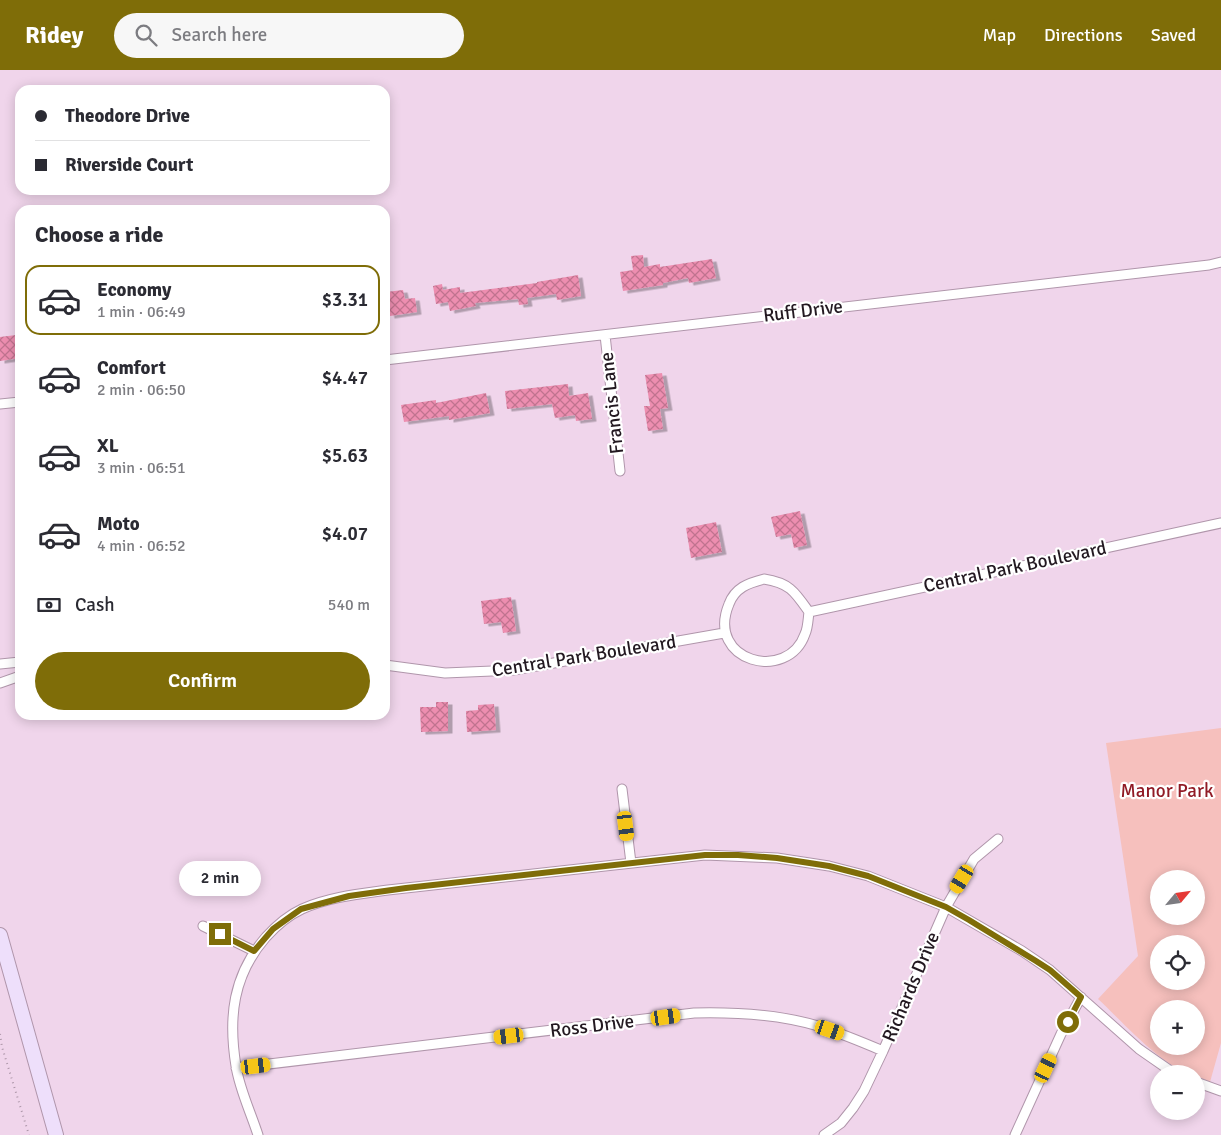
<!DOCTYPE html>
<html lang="en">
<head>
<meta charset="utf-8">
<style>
  body { margin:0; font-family:Signika,sans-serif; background:#f7f7f7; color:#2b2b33; height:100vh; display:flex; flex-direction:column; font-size:19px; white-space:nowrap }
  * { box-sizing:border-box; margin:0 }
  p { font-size:16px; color:#7c7c81 }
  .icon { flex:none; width:28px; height:28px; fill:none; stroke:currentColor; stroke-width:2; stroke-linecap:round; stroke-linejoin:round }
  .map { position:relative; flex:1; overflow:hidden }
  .details { position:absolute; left:15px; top:135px; width:375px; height:515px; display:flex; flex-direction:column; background:#fff; border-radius:15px; box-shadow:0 2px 12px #0003 }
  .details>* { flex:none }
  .hud { position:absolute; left:15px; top:15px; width:375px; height:110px; border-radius:15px; box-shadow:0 2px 12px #0003; display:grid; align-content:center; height:110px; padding:0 20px; background:#fff }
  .needle { width:32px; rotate:61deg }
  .buttons { position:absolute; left:1150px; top:800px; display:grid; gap:10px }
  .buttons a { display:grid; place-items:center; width:55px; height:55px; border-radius:50%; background:#fff; box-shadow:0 2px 12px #0003; font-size:25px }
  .end { position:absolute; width:22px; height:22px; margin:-11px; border:6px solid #7f6d08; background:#fff; box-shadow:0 0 0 2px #fff }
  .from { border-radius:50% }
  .bubble { position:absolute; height:35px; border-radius:18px; background:#fff; box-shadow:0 2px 12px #0003; font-size:16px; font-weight:600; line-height:35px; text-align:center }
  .car { position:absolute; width:15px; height:30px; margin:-15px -8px; border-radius:6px; box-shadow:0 0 4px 1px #0007; background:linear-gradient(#f5c518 24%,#345 0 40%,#f5c518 0 76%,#345 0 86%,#f5c518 0) }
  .hud b { display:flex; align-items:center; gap:18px; height:48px; font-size:19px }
  .hud b+b { border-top:1px solid #e1e1e2 }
  .hud i { width:12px; height:12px; background:#2b2b33 }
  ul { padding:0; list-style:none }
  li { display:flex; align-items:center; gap:15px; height:70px; margin:0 10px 8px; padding:0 10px; border:2px solid transparent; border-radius:15px }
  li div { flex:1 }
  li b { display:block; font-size:19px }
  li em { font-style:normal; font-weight:600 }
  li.selected { border-color:#7f6d08 }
  li>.icon { width:45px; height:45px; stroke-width:1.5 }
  h2 { padding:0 20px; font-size:22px; line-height:60px }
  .pay { display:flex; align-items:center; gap:12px; height:55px; padding:0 20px; font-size:19px }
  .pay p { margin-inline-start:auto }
  .cta { display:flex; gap:10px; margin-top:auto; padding:10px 20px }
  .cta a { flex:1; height:58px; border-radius:30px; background:#7f6d08; color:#fff; font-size:20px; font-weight:600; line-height:58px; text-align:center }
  header { display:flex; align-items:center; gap:30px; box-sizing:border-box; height:70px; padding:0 25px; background:#7f6d08; color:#fff }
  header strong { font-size:24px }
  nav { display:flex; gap:28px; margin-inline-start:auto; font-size:18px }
  .search { width:350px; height:45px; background:#f7f7f7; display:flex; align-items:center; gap:12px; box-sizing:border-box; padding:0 18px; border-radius:28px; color:#7c7c81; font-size:19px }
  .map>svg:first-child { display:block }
  .park { fill:#f6c0bd; fill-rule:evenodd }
  .building { fill:url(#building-cross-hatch); filter:url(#shadow) }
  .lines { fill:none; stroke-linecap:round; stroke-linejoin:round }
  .street-casing { stroke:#b096ab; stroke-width:11 }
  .secondary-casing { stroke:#b096ab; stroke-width:16 }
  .path { stroke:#ae98aa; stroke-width:2; stroke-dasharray:1 4; stroke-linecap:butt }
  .street { stroke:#fff; stroke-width:9 }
  .secondary { stroke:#eedffb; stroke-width:14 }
  .route { stroke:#7f6d08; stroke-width:6 }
  .labels { text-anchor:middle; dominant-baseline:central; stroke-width:4.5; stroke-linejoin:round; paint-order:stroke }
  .street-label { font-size:19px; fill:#231921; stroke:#fff }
  .park-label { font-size:19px; fill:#911b26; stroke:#fff }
</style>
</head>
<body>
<header>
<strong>Ridey</strong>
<div class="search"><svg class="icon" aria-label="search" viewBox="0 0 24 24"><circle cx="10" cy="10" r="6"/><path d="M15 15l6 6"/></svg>Search here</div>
<nav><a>Map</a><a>Directions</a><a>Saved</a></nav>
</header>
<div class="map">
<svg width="1221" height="1065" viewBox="0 0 1221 1065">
  <defs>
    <pattern id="building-cross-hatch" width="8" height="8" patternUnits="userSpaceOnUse" patternTransform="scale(1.25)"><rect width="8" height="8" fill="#ed8eb0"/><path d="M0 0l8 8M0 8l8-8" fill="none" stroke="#c0738f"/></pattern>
    <filter id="shadow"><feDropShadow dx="4.5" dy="2.5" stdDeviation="0" flood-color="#0004"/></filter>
  </defs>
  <rect width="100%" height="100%" fill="#f0d5eb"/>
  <path class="park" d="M1221 658V973L1210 1012 1196 1006V1004C1168 1004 1119 948 1098 929L1138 886 1106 673ZM1159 809H1196V846H1159ZM1159 874H1196V911H1159ZM1159 939H1196V976H1159Z"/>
  <path class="building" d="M643 185 644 197 660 194V197L712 189 716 208 689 213 688 208 663 213V215L623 221 620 202 633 200 631 186Z
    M578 205 581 226 557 230 556 224 527 228 528 234 519 235 518 229 475 233 476 236 450 241 448 232 436 234 433 216 442 214 443 220 460 217V223L537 213V212Z
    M403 220 405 229 415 228 417 242 390 246 386 222Z
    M16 265 20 288 0 291V267Z
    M662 303 668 338 660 339 663 359 648 361 644 336H650L645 305Z
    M568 314 569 326 588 323 592 349 576 351 575 345 555 348 552 334 507 339 505 321Z
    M486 323 490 343 449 350V346L404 352 401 335 436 330V333Z
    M800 441 807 475 794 478 791 464 776 467 771 447Z
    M716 452 722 482 691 488 686 458Z
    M511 527 516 561 503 563 501 552 484 554 481 531Z
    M436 632H448V661L421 662 420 637H436Z
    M494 634 496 660 467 662 466 641 478 640V635Z"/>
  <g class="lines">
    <g class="street-casing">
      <path id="street" d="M605 265 620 401
        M385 290 1209 195 1221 192
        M0 334 20 332
        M764 509C790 513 795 522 809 542 808 549 808 558 805 564 788 613 705 592 729 534 735 518 748 513 764 509Z
        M809 542 1221 453
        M0 594 20 592
        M385 595 445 603 514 600 724 563
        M0 613 20 606
        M622 719 631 793
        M203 856 254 881
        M236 998 694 943C735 942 778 944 818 956 840 963 862 972 883 981
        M1196 1012 1221 1021
        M258 1065C251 1043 239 1018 236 996 228 947 233 905 266 867 276 856 289 845 302 839 329 827 359 824 388 820L705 785 777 788 829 796 868 806 946 837 1022 881 1050 900 1139 979 1175 1004
        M824 1065 841 1053 853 1038 864 1021 883 981 946 837 974 789 998 769
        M1015 1065 1061 964 1081 927"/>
    </g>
    <g class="secondary-casing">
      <path id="secondary" d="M0 865 56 1065"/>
    </g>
    <path class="path" d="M0 964 2 977 29 1065"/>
    <use href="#street" class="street"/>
    <use href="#secondary" class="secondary"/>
  </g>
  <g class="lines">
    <path class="route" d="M220 864 254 881 273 859 301 839 349 826 406 818 705 785H738L777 788 829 796 868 806 946 837 969 850 1036 891 1050 900 1081 927 1068 952"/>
  </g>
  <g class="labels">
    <g class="street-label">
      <text transform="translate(803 241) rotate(-7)">Ruff Drive</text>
      <text transform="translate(612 333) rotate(-96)">Francis Lane</text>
      <text transform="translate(1015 497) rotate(-12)">Central Park Boulevard</text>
      <text transform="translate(584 586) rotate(-9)">Central Park Boulevard</text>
      <text transform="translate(911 917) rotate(-67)">Richards Drive</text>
      <text transform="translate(592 956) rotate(-7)">Ross Drive</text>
    </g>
    <g class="park-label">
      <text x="1167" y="721">Manor Park</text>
    </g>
  </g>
</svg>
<div class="buttons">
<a><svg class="needle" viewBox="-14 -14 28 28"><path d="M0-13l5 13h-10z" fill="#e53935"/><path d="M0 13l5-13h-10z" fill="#7c7c81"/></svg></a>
<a><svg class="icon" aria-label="locate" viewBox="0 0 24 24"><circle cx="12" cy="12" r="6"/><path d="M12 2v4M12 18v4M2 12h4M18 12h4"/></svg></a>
<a>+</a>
<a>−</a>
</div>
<i class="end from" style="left:1068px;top:952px"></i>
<i class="end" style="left:220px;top:864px"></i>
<div class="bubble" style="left:179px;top:791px;width:82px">2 min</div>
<i class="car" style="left:626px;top:756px;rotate:173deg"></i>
<i class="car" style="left:962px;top:809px;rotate:211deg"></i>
<i class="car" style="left:666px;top:947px;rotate:82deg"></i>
<i class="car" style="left:830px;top:960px;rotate:109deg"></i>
<i class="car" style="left:509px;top:966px;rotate:263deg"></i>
<i class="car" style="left:256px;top:996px;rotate:83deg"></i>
<i class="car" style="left:1046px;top:998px;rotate:25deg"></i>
<div class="hud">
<b><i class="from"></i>Theodore Drive</b>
<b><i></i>Riverside Court</b>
</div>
<section class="details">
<h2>Choose a ride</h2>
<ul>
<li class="selected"><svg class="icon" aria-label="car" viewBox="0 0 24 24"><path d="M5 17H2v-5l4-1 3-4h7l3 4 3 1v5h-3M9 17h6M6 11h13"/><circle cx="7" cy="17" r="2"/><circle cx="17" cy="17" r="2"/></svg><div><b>Economy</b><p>1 min · 06:49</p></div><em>$3.31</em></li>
<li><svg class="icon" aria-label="car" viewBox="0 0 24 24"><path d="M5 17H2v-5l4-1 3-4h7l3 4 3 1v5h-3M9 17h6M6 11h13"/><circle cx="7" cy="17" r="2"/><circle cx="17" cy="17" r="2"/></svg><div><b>Comfort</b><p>2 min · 06:50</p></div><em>$4.47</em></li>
<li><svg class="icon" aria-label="car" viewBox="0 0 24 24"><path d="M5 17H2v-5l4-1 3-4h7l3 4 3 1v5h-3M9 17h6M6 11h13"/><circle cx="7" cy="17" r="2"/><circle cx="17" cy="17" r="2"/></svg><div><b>XL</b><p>3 min · 06:51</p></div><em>$5.63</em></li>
<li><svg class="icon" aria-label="car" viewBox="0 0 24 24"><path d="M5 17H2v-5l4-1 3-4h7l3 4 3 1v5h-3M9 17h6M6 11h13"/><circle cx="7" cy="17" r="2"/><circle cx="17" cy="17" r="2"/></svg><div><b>Moto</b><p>4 min · 06:52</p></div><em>$4.07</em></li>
</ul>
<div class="pay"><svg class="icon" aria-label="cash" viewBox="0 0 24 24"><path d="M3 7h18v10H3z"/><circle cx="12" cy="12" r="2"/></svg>Cash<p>540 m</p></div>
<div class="cta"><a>Confirm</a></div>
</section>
</div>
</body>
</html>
